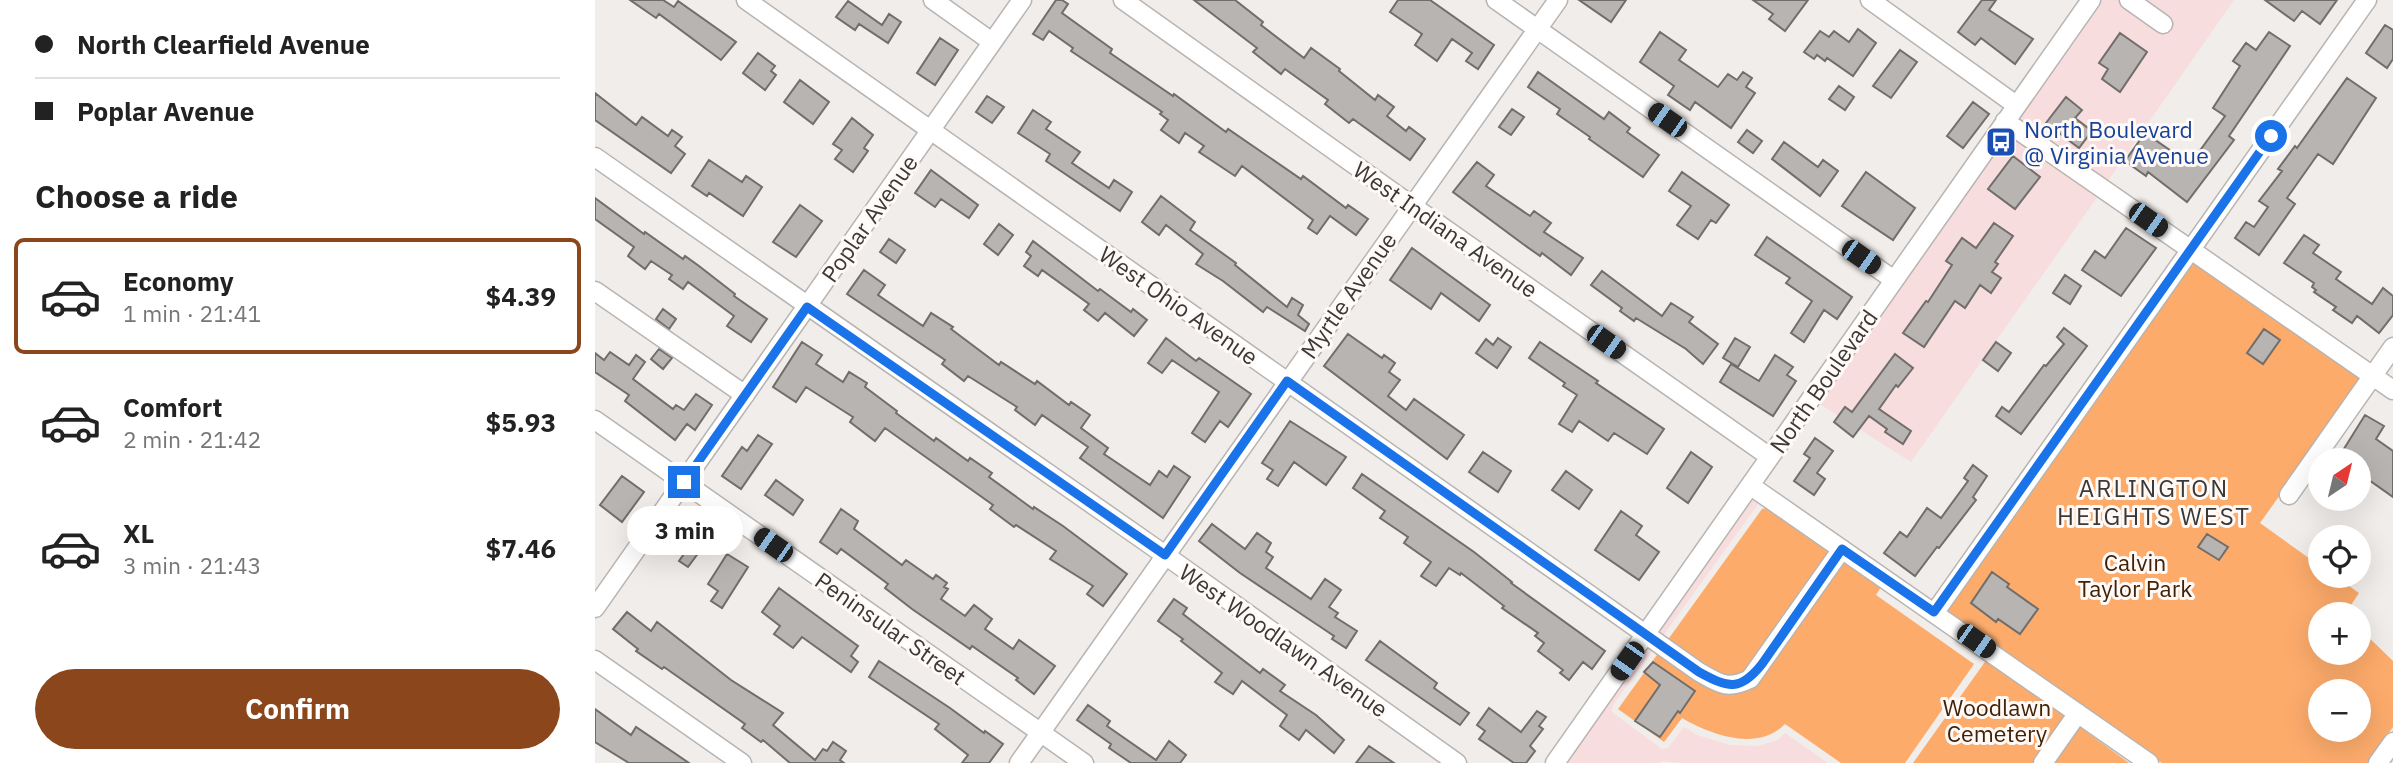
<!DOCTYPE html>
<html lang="en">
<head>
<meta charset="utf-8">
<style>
  body { margin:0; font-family:"IBM Plex Sans",sans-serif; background:#f6f6f6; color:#222; height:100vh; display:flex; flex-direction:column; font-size:26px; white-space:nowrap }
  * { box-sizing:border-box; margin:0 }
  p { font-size:23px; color:#767676 }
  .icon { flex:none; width:38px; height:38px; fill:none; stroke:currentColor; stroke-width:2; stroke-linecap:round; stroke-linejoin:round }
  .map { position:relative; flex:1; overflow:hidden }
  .sheet { display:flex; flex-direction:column; background:#fff; width:595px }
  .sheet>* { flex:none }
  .banner { display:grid; align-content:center; height:154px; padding:0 35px; background:#fff }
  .needle { width:46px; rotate:35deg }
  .buttons { position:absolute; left:1713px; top:448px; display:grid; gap:14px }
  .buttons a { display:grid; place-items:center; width:63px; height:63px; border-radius:50%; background:#fff; box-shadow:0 7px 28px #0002; font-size:35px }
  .end { position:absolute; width:32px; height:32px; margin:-16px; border:9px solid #1a73e8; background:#fff; box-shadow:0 0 0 4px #fff }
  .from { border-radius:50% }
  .bubble { position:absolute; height:49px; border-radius:24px; background:#fff; box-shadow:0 7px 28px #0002; font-size:23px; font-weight:700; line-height:49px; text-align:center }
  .car { position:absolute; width:21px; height:42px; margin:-21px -10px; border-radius:9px; box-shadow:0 0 5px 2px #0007; background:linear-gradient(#222 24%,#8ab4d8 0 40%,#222 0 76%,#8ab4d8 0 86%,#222 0) }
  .banner b { display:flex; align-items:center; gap:24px; height:66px; font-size:26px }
  .banner b+b { border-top:2px solid #e0e0e0 }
  .banner i { width:18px; height:18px; background:#222 }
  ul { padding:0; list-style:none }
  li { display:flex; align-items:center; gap:21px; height:116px; margin:0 14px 10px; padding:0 21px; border:4px solid transparent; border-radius:10px }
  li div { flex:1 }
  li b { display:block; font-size:26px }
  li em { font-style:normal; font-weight:700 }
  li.current { border-color:#8b471b }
  li>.icon { width:63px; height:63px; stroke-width:1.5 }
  h2 { padding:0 35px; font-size:32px; line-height:84px }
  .action { display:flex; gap:14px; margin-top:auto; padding:14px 35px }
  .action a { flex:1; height:80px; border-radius:42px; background:#8b471b; color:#fff; font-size:28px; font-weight:700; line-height:80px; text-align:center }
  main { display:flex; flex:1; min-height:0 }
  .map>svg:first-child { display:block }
  .commercial { fill:#f8ddde }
  .green { fill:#fcab6b; fill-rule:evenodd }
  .building { fill:#b8b4b1; stroke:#706d6a; stroke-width:2 }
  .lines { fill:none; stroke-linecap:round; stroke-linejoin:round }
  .minor-casing { stroke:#b8b4b1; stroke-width:21 }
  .minor { stroke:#fff; stroke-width:18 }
  .route { stroke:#1a73e8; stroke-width:9 }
  .labels { text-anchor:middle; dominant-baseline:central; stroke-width:6; stroke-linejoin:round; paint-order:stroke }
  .transit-label { font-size:23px; fill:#164399; stroke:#fffaf7; text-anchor:start }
  .street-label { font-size:23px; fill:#3b3938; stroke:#fffaf7 }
  .park-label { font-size:23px; fill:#422206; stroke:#fffaf7 }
  .neighbourhood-label { font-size:24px; letter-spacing:2px; fill:#3b3938; stroke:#fffaf7 }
</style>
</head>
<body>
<main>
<section class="sheet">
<div class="banner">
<b><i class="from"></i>North Clearfield Avenue</b>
<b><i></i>Poplar Avenue</b>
</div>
<h2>Choose a ride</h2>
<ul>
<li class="current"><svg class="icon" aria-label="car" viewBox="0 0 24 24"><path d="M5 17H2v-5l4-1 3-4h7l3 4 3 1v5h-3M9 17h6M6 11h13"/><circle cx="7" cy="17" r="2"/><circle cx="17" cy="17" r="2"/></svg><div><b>Economy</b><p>1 min · 21:41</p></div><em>$4.39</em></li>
<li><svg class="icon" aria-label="car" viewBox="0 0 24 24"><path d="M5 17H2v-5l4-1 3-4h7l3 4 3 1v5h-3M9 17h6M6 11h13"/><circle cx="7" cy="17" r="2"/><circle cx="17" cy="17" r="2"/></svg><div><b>Comfort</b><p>2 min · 21:42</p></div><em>$5.93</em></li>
<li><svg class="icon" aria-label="car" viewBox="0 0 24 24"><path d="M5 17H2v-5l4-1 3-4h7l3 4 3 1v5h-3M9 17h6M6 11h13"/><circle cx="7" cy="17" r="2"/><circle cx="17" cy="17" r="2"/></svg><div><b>XL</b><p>3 min · 21:43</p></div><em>$7.46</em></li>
</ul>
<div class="action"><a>Confirm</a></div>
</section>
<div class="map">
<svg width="1798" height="763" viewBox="0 0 1798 763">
  <rect width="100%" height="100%" fill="#f1edea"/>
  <path class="commercial" d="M1505 0H1639L1512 182 1421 119Z
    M1411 133 1503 196 1316 462 1223 403Z
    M1157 497 1164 503 1018 705 1017 712 1067 749 1073 748 1089 727 1102 735 1135 745 1163 746 1183 740 1190 733 1233 763H1086L1067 761 1065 763H970Z"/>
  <path class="green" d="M1598 261 1769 377 1665 523 1725 566 1726 576H1740L1764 593 1750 614H1726V653H1764V628L1798 661V727L1773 763H1567L1350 610ZM1726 691H1764V730H1726Z
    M1171 508 1286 587 1281 595 1379 664 1310 763H1246L1190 724C1163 752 1116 735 1087 718L1069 742 1023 709 1167 509Z
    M1392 659 1534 763H1318Z"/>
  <path class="building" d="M35 0H68L79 7 83 1 141 42 126 60 64 14 61 18Z
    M461 0H467L473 4 467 13 517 49 515 53 578 96 579 94 631 132 633 129 706 179 708 176 751 208 753 205 773 219 761 235 735 216 722 234 713 228 718 220 647 166 640 176 604 152 609 146 590 133 584 143 566 130 573 120 565 114 567 112 476 51 478 48 454 31 448 40 438 34Z
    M599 0H640L668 22 666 25 709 58 716 48 745 69 744 71 780 100 783 95 799 107 792 116 811 131 814 127 830 139 815 160 758 119 754 123 730 104 733 100 690 69 686 74 658 52 662 48Z
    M803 0H835L899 45 883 69 871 61 877 53 857 39 842 61 820 45 827 34 795 12Z
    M984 0H1031L1016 22Z
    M1158 0H1213L1190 31 1174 19 1178 14Z
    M1387 0H1401L1394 10 1438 39 1420 64 1386 38 1380 45 1363 32Z
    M1670 0H1742L1725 24 1707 11 1699 21Z
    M253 1 287 25 294 14 306 22 293 43 264 24 260 30 241 17Z
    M1790 25 1798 30V59L1792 68 1771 53Z
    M1263 29 1281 43 1258 76 1232 58 1230 61 1222 55 1219 59 1209 52 1225 31 1234 37 1239 31 1254 42Z
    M1065 32 1091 50 1084 60 1123 87 1133 74 1142 80 1148 72 1157 78 1151 87 1160 93 1136 128 1100 102 1095 110 1073 95 1079 86 1045 62Z
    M1674 32 1695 46 1634 136 1639 140 1592 202 1553 172 1551 176 1530 161 1550 133 1585 157 1588 152 1598 160 1630 116 1618 108 1645 66 1638 61 1651 43 1661 50Z
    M1525 33 1552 52 1525 92 1507 79 1513 69 1504 63Z
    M345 38 363 50 340 85 322 73Z
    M1305 50 1322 62 1296 98 1278 86Z
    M163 53 180 66 176 71 181 75 170 90 148 73Z
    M943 72 1009 119 1014 112 1035 128 1032 132 1064 155 1048 177 994 139 995 137 962 114 965 109 933 87Z
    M1752 78 1781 98 1738 164 1723 154 1692 198 1700 204 1664 255 1640 238 1651 222 1659 227 1673 207 1664 201 1687 171 1683 169 1700 146 1702 148Z
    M205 80 234 102 218 124 189 102Z
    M1244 86 1259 97 1250 110 1234 99Z
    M0 93 41 125 47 117 73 136 77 130 87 137 80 146 90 154 76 173 0 120Z
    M392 96 409 107 397 123 381 112Z
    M1471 97 1487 110 1480 118 1497 131 1484 148 1451 123Z
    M1378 102 1394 114 1368 148 1352 136Z
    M917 109 929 117 916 135 904 127Z
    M438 110 456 122 451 129 485 152 477 163 514 188 519 180 537 192 525 211 451 161 455 154 423 133Z
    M257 118 278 135 269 148 273 151 258 172 240 159 247 150 238 144Z
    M1152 130 1167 141 1158 153 1143 142Z
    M1189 142 1223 167 1228 160 1243 171 1225 196 1177 159Z
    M1418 156 1445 177 1420 209 1393 189Z
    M114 160 147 182 151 176 167 187 148 216 114 193 112 196 97 186Z
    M882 162 899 175 891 186 935 216 939 211 956 223 949 232 988 258 976 275 947 253 945 256 928 244 858 192Z
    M336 170 383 205 374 218 346 199 340 207 320 193Z
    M1087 172 1134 205 1121 223 1116 220 1103 239 1082 225 1096 206 1074 191Z
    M1271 172 1320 208 1298 240 1247 206Z
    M566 196 600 222 595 230 641 263 640 265 692 307 697 298 708 305 703 315 714 324 710 331 672 307 668 312 628 281 601 264 608 254 571 225 564 235 547 222Z
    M0 198 49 234 50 232 88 259 90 256 104 266 140 294 139 296 172 319 156 342 132 326 139 316 93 282 88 289 74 279 77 275 56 261 50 269 33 256 39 247 0 219Z
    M205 205 227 221 201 257 178 242Z
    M1399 223 1418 236 1400 262 1403 264 1397 272 1406 278 1396 293 1385 285 1370 308 1360 301 1329 347 1308 333 1331 301 1333 302 1357 265 1351 261 1367 238 1381 248Z
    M404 224 418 235 403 255 389 244Z
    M1531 228 1561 248 1526 296 1487 270 1500 251 1510 258Z
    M1709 235 1724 245 1718 253 1746 272 1741 279 1777 304 1788 288 1798 296V315L1784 333 1762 316 1757 323 1738 310 1741 307 1719 292 1721 290 1717 287 1719 283 1689 263Z
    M1172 237 1257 297 1242 319 1229 310 1209 342 1196 333 1217 301 1191 283 1195 278 1160 255Z
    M294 239 310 250 301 263 285 252Z
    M438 241 503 291 505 289 536 312 538 309 552 320 539 336 510 313 503 321 489 310 494 304 447 270 443 276 429 266 436 256 431 252Z
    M817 248 895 305 884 321 846 293 836 309 795 280Z
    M269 270 290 285 283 295 328 326 336 313 358 327 356 329 404 365 406 362 440 384 442 381 474 405 476 402 495 415 486 428 513 448 509 454 555 485 564 471 572 477 579 466 595 477 568 518 485 458 493 447 447 415 440 425 420 410 422 407 373 376 369 381 347 364 350 360 252 294Z
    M1007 271 1067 316 1076 303 1098 317 1094 322 1123 344 1108 364 1091 349 1041 318 1039 321 1025 311 1027 308 996 285Z
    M1470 275 1486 286 1475 304 1458 293Z
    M68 309 81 319 74 329 61 319Z
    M1469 328 1492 346 1426 434 1401 416 1407 407 1414 412 1449 365 1451 366 1469 344 1462 337Z
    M1669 329 1685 340 1668 364 1652 353Z
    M753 334 787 358 789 355 800 363 794 372 805 380 793 396 811 410 819 399 869 435 852 459 729 366Z
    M571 338 601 361 604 358 656 394 633 427 625 421 610 442 597 433 624 392 577 360 567 373 553 363Z
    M903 338 916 347 902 368 881 353 891 339 898 345Z
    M1140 338 1155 347 1143 367 1128 358Z
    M207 342 227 355 221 364 248 382 254 372 272 383 270 387 302 411 301 413 339 441 341 438 373 461 375 458 397 473 394 477 438 509 439 507 468 526 532 574 508 606 492 594 498 586 455 559 461 551 421 525 419 527 395 509 398 505 290 428 280 441 255 422 258 417 211 387 201 402 178 387Z
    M945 342 1003 381 1001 383 1069 429 1052 454 1019 433 1013 441 984 421 977 432 964 424 982 395 968 386 970 383 934 358Z
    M1401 342 1416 353 1403 371 1388 360Z
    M64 349 77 358 68 369 56 359Z
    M15 352 34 365 41 355 50 362 38 379 78 409 81 405 89 410 101 394 117 405 100 430 92 424 80 440 30 401 34 395 0 372V353L9 360Z
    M1300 354 1318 368 1303 387 1301 385 1284 409 1316 431 1308 444 1290 432 1292 429 1274 416 1258 437 1239 422 1250 407 1257 412Z
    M1180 355 1198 367 1192 375 1201 381 1178 416 1125 382 1136 364 1164 381Z
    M1770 415 1789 426 1781 439 1798 451V497L1764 473V460H1742Z
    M695 421 751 457 731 485 699 462 683 486 672 479 678 470 667 463Z
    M163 435 177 444 146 489 127 476 147 447 152 451Z
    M1220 438 1238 451 1222 473 1230 479 1219 495 1199 481 1215 458 1209 454Z
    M888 452 916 471 903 492 874 472Z
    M1096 452 1117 467 1093 503 1072 488Z
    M1378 465 1392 476 1378 497 1381 500 1344 548 1342 547 1320 576 1289 553 1305 532 1312 537 1332 508 1346 518 1373 481 1369 478Z
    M971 471 997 490 984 509 957 490Z
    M767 474 879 552 917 582 916 583 1010 651 997 669 988 662 974 680 965 673 968 670 943 651 949 643 940 636 943 633 907 608 909 606 866 573 865 575 854 568 841 586 826 576 836 562 809 543 813 537 785 518 790 511 758 488Z
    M27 476 49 492 27 522 5 505Z
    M181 480 208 500 198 515 170 495Z
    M246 509 263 521 259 529 307 565 311 560 338 579 341 575 352 583 349 587 353 589 346 599 370 616 379 605 397 619 390 629 418 649 424 640 460 666 439 694 421 680 423 678 377 646 375 649 317 609 290 588 293 584 246 549 242 554 225 542Z
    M1026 511 1047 526 1041 535 1064 552 1044 580 1000 550Z
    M86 521 113 540 93 567 84 561 91 551 73 539Z
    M617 524 650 549 662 533 676 543 671 552 678 557 671 568 716 599 730 579 746 590 734 607 743 613 740 617 762 631 751 648 737 639 739 636 645 573 604 541Z
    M1612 534 1633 547 1624 560 1603 547Z
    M132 554 153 567 127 608 116 601 123 591 113 584Z
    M1397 572 1414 584 1412 587 1443 609 1425 634 1403 619 1401 622 1376 603Z
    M184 588 263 646 256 656 263 662 256 672 207 637 198 648 179 634 185 626 167 612Z
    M579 599 592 608 588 614 665 673 668 669 690 685 685 691 721 715 749 740 739 753 711 730 704 740 685 726 692 715 647 681 638 694 620 682 627 673 586 641 588 639 563 621Z
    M32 612 56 631 62 622 136 680 188 713 178 725 220 760 228 749 232 751 238 742 251 751 245 760 249 763H195L168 740 166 742 147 728 150 724 69 667 67 669 41 651 43 649 18 629Z
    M785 641 842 683 839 688 874 713 865 725 771 660Z
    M284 661 355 708 389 733 390 731 408 744 394 763H367L373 755 340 729 344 724 274 677Z
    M1058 662 1100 691 1085 713 1083 711 1065 737 1040 721 1065 685 1049 672Z
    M493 705 515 721 512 726 561 760 574 741 591 755 585 763H536L514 748 516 744 482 720Z
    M894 708 926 732 942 711 951 717 944 726 948 729 935 746 940 751 931 763H919L884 739 890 731 882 725Z
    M0 709 36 735 41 727 94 763H34L0 742Z
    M774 746 799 763H761Z"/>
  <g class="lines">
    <g class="minor-casing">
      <path id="minor" d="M151 0 1104 672C1125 684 1132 690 1155 679L1247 549
        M338 0 397 42
        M528 0 816 205 1175 457
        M901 0 1299 280
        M1275 0 1421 105
        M1534 0 1568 24
        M1410 121 1798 390
        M0 157 570 555 862 763
        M0 291 150 395
        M0 420 489 763
        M1156 486 1554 763
        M1694 495 1798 347
        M0 608 427 0
        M1340 612 1772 0
        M0 660 147 763
        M424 763 963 0
        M960 763 1496 0
        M1448 763 1483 713
        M1783 763 1798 742"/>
    </g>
    <use href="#minor" class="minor"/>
  </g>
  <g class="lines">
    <path class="route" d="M89 482 212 307 570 555 692 381 1104 672C1133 688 1145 692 1167 664L1247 549 1339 612 1676 136"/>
  </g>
  <defs>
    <g id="bus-square" transform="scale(1.575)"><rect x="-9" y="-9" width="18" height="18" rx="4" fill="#1a4fb4" stroke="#fffaf7"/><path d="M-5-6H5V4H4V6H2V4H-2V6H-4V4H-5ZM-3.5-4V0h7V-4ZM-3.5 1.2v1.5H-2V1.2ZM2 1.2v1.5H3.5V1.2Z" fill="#fff"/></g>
  </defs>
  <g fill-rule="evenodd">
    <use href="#bus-square" x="1406" y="142"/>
  </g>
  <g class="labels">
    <g class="transit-label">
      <text x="1429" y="129">North Boulevard<tspan x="1429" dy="26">@ Virginia Avenue</tspan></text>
    </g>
    <g class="street-label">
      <text transform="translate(274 218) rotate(-55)">Poplar Avenue</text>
      <text transform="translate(851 229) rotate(35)">West Indiana Avenue</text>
      <text transform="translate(753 295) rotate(-55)">Myrtle Avenue</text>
      <text transform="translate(584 305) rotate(35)">West Ohio Avenue</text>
      <text transform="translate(1228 381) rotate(-55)">North Boulevard</text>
      <text transform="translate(296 628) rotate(35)">Peninsular Street</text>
      <text transform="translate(689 640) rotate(35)">West Woodlawn Avenue</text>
    </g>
    <g class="park-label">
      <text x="1540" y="562">Calvin<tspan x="1540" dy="26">Taylor Park</tspan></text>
      <text x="1402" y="707">Woodlawn<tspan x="1402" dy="26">Cemetery</tspan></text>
    </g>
    <g class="neighbourhood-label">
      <text x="1559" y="488">ARLINGTON<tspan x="1559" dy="28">HEIGHTS WEST</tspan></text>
    </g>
  </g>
</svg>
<div class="buttons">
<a><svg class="needle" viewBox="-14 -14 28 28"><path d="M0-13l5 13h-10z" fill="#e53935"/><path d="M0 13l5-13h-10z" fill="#767676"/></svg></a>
<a><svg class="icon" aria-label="locate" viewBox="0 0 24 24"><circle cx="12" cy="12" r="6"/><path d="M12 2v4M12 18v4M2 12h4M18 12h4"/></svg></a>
<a>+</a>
<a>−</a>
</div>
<i class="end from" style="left:1676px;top:136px"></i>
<i class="end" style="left:89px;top:482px"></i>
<div class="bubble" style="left:32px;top:506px;width:116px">3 min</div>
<i class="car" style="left:1072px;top:120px;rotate:305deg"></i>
<i class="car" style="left:1553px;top:220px;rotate:125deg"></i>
<i class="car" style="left:1266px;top:257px;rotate:125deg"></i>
<i class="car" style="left:1011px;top:342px;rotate:125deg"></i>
<i class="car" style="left:178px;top:545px;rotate:305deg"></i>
<i class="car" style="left:1381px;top:641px;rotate:125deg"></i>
<i class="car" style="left:1032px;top:661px;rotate:215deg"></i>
</div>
</main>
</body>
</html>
